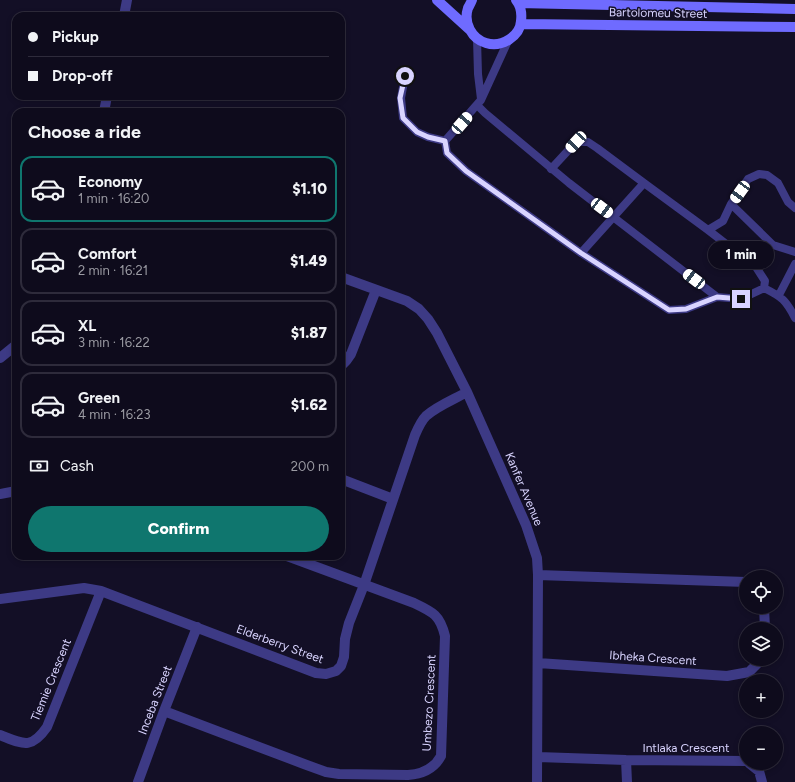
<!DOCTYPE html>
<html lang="en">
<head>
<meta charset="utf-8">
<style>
  body { margin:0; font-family:Figtree,sans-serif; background:#171425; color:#f1f3f6; height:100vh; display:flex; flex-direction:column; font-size:15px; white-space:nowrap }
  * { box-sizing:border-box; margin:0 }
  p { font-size:13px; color:#9b9ba3 }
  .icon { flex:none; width:22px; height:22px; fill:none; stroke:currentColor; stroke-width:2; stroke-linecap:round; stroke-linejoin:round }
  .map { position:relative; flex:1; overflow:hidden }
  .drawer { position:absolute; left:12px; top:108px; width:333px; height:452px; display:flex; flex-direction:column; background:#0e0b1c; border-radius:12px; box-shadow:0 2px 6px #0003,0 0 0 1px #2e2b3b }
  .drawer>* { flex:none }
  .guide { position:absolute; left:12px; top:12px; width:333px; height:88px; border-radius:12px; box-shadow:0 2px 6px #0003,0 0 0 1px #2e2b3b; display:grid; align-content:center; height:88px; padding:0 16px; background:#0e0b1c }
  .controls { position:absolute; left:739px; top:570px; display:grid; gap:8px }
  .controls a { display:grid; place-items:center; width:44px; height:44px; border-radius:50%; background:#0e0b1c; box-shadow:0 2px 6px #0003,0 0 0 1px #2e2b3b; font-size:20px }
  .end { position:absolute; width:18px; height:18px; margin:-9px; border:5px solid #d9d4ff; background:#111; box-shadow:0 0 0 2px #111 }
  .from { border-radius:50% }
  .bubble { position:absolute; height:28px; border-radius:14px; background:#0e0b1c; box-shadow:0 2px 6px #0003,0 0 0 1px #2e2b3b; font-size:13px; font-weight:800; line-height:28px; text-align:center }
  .car { position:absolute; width:12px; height:24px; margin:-12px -6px; border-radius:5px; box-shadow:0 0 3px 1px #0007; background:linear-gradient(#fff 24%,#345 0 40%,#fff 0 76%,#345 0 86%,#fff 0) }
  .guide b { display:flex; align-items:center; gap:14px; height:38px; font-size:15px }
  .guide b+b { border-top:1px solid #2e2b3b }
  .guide i { width:10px; height:10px; background:#f1f3f6 }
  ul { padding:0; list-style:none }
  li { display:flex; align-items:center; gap:12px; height:66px; margin:0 8px 6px; padding:0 8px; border:2px solid #2e2b3b; border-radius:12px }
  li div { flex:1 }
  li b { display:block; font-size:15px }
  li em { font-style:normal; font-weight:800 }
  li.on { border-color:#0f766e }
  li>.icon { width:36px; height:36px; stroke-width:1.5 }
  h2 { padding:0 16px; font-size:18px; line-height:48px }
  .pay { display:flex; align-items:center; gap:10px; height:44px; padding:0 16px; font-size:15px }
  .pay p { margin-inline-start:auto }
  .primary-button { display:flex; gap:8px; margin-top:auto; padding:8px 16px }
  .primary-button a { flex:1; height:46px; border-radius:24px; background:#0f766e; color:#fff; font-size:16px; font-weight:800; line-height:46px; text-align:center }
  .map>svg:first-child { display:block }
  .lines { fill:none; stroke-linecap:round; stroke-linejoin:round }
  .lane { stroke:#3d3a85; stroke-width:8 }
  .street { stroke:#3d3a85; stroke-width:10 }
  .secondary { stroke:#6f6bff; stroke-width:10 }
  .route { stroke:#d9d4ff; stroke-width:5 }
  .labels { text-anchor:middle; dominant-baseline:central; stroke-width:3; stroke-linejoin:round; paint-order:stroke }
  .street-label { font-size:12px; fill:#d9d4ff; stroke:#130f26 }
</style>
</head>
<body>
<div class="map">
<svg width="795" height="782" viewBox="0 0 795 782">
  <rect width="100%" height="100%" fill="#130f26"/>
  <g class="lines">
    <path class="lane" d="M477 39 478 74 481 99
      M405 76 401 98 403 118 417 132 428 137 445 141
      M477 105 485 113 569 183 717 297 686 309 669 310 581 253 466 171 447 153 445 141 481 100 508 41
      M551 169 576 142H588L597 148 644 183
      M731 204 773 245 795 252
      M708 230 723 221 731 204 748 179 759 174 767 175 778 183 788 202 795 208
      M581 253 644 183 708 230 756 267 765 281 764 288 741 299 717 297
      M764 288C782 297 786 300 795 318
      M779 295 795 264"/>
    <path class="street" d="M124 16 127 0
      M104 112 107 96
      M341 277 407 301 419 309 428 319 437 333 467 392 526 525 537 558 538 575 537 782
      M0 358 16 345
      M341 366 346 361 351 354 376 290
      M341 479 393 499
      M0 494 16 491
      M538 575 746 582
      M0 599 84 588 101 591 316 673 326 674 336 671 341 666 344 657 345 639 349 623 364 585 415 435C418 428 421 421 426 416 437 406 455 399 467 392
      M764 607 765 629
      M538 663 727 676 749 672 760 661 761 659
      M164 711 304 764 326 772 339 774 408 775C423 774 434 769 441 756L445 636C440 615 433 612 414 603L287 556
      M0 735C23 744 31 750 47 727L101 591
      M538 757 626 760 746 761
      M626 760 627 782
      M749 763 759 771 762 782
      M138 782 164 711 197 627"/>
    <path class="secondary" d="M437 0 470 30
      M472 0C471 3 469 6 468 8 463 23 472 39 486 43 502 48 520 36 521 21 522 13 521 6 516 0
      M518 3 795 9
      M521 24 795 27"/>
  </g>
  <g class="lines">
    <path class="route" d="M405 76 400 98 403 118 417 132 428 137 445 141 447 153 466 171 581 253 669 310 686 309 717 297 741 299"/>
  </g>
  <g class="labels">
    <g class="street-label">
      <text transform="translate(658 13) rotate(1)">Bartolomeu Street</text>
      <text transform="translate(524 489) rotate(67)">Kanfer Avenue</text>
      <text transform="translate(280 644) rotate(20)">Elderberry Street</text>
      <text transform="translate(653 658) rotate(4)">Ibheka Crescent</text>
      <text transform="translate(51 680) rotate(-68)">Tiemie Crescent</text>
      <text transform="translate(155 700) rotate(-69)">Inceba Street</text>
      <text transform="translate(429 703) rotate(-87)">Umbezo Crescent</text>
      <text x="686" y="748">Intlaka Crescent</text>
    </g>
  </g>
</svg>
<div class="controls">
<a><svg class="icon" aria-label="locate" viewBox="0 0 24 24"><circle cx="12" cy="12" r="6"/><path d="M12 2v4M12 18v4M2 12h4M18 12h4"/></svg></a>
<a><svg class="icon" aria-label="layers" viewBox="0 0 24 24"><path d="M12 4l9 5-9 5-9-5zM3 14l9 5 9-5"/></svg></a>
<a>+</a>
<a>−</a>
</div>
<i class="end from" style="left:405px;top:76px"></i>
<i class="end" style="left:741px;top:299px"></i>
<div class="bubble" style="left:708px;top:241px;width:66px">1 min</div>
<i class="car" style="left:462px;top:123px;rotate:41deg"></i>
<i class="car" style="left:576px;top:142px;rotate:223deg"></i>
<i class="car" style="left:740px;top:192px;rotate:216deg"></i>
<i class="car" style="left:602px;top:208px;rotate:127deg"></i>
<i class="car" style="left:694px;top:279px;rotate:307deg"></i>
<div class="guide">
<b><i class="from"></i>Pickup</b>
<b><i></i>Drop-off</b>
</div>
<section class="drawer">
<h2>Choose a ride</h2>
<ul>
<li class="on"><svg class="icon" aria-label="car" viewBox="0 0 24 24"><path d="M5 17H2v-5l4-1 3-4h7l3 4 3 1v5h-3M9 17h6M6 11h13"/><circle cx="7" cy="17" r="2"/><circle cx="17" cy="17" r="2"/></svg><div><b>Economy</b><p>1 min · 16:20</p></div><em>$1.10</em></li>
<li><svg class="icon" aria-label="car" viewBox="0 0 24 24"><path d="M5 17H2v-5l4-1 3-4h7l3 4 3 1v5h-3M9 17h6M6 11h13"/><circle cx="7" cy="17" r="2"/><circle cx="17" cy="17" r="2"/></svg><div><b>Comfort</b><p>2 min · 16:21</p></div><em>$1.49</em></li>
<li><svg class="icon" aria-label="car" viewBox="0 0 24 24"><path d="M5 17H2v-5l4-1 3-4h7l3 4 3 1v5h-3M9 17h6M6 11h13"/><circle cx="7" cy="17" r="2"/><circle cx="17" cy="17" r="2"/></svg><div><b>XL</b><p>3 min · 16:22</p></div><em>$1.87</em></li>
<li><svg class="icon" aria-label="car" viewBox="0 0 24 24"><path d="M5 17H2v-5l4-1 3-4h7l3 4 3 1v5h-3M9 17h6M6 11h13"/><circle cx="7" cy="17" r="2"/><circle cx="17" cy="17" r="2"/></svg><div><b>Green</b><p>4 min · 16:23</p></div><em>$1.62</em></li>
</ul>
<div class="pay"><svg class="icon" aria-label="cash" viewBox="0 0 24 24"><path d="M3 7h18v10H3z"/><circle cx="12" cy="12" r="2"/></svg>Cash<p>200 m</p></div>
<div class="primary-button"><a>Confirm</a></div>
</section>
</div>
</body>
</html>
